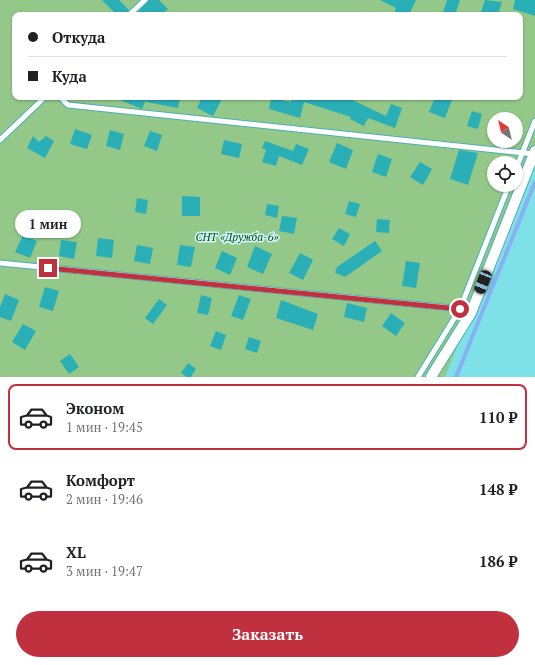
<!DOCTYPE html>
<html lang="ru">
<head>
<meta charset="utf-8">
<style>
  body { margin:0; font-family:"PT Serif",serif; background:#f2f2f2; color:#202124; height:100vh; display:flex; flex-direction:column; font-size:15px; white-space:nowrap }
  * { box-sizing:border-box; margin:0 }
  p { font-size:13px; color:#757577 }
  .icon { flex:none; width:22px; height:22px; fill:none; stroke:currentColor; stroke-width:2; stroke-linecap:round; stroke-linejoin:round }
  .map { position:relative; height:377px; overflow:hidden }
  .sheet { display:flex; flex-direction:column; background:#fff; flex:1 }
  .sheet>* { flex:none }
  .guide { position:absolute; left:12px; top:12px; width:511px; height:88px; border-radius:8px; box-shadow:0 1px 3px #0004; display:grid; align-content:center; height:88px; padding:0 16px; background:#fff }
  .needle { width:26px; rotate:325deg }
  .fabs { position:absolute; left:487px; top:112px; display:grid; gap:8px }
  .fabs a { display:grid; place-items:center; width:36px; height:36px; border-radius:50%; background:#fff; box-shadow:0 1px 3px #0004; font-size:20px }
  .end { position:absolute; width:18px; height:18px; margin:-9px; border:5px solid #c0303e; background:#fff; box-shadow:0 0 0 2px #fff }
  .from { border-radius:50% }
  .bubble { position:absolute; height:28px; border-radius:14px; background:#fff; box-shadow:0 1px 3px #0004; font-size:13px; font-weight:700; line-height:28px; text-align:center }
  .car { position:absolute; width:12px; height:24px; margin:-12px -6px; border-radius:5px; box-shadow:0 0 3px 1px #0007; background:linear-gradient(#222 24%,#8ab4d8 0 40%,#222 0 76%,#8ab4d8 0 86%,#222 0) }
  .guide b { display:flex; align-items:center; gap:14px; height:38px; font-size:15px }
  .guide b+b { border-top:1px solid #e0e0e0 }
  .guide i { width:10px; height:10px; background:#202124 }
  ul { padding:7px 0 0; list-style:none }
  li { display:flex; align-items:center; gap:12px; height:66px; margin:0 8px 6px; padding:0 8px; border:2px solid transparent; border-radius:8px }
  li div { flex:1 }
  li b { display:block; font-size:15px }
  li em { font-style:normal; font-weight:700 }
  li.on { border-color:#c0303e }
  li>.icon { width:36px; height:36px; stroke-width:1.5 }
  .primary-button { display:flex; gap:8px; margin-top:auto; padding:8px 16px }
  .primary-button a { flex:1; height:46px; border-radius:24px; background:#c0303e; color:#fff; font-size:16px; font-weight:700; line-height:46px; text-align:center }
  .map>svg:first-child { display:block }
  .green { fill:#93c889; fill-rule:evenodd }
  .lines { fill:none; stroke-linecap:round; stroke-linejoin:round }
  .stream { stroke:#88b0f4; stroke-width:4 }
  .building { fill:#2aafb6 }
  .service-casing { stroke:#49afb6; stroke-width:7 }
  .minor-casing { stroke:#49afb6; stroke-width:12 }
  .service { stroke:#fff; stroke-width:5 }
  .minor { stroke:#fff; stroke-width:10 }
  .route { stroke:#c0303e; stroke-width:5 }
  .labels { text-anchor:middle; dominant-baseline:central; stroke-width:3; stroke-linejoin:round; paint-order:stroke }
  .park-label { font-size:11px; font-style:italic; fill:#0c3d03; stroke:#cbf9fb }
</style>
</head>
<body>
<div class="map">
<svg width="535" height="377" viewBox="0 0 535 377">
  <rect width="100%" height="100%" fill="#7de1e7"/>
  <path class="green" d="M0 0H535V151L445 377H0ZM15 15H520V97H15ZM494 119H516V141H494ZM494 163H516V185H494Z"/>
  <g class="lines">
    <path class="stream" d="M456 377 535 182"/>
  </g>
  <path class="building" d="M102 0H119L129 10 125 15H117Z
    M149 0H159L168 9 161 15H135Z
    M380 0H416L409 15H393L396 8Z
    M447 0H460L455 15 443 12Z
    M485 0 502 2 498 15H480Z
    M515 0H535V16L513 9Z
    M113 97H180L178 108 146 102V100L142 109Z
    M202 97H223L213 116 197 108Z
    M292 97H346L386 116 391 104 402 108 395 128 368 118 364 126 350 119 351 117 304 102 300 118 269 109 271 98 291 102Z
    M435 97H453L445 118 429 112Z
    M472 111 482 114 478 129 467 126Z
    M75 129 92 135 87 149 70 144Z
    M110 130 124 134 120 150 106 146Z
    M150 131 162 135 157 151 144 146Z
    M33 136 39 142 46 136 54 141 45 158 27 148Z
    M224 140 242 144 239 158 221 154Z
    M265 141 293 151 296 144 309 149 302 165 279 156 276 166 262 162 266 150 262 148Z
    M337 143 353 150 346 169 329 162Z
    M459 150 478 153 468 185 450 179Z
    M378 154 392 159 386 177 372 172Z
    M420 162 432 169 423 185 410 177Z
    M182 196 200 197V216H182Z
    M137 198 148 200 146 214 135 212Z
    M349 201 360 204 356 217 345 214Z
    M267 204 279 206 277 218 265 215Z
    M282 216 297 218 294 234 279 231Z
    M377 219 390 220 389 233 376 232Z
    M339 228 350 234 344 246 332 239Z
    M23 235 37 241 30 258 15 252Z
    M98 238 114 240 112 258 96 256Z
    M61 240 77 242 74 259 59 256Z
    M375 241 382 251 345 277 335 273 337 267Z
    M137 245 153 248 150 264 134 261Z
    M180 245 195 247 191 267 177 265Z
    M255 246 272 254 263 274 247 267Z
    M222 251 237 258 230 275 215 268Z
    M300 253 313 260 303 280 289 273Z
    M406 261 420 263 416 288 402 286Z
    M45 287 59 291 53 311 39 307Z
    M5 294 19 300 11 321 0 317V307Z
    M201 295 212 298 208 315 197 313Z
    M239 295 251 299 243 320 231 316Z
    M159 299 167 305 153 324 145 318Z
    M281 300 318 314 313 330 276 318Z
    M347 303 367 308 364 322 344 317Z
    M391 313 405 323 396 336 382 326Z
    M23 324 36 331 25 350 12 342Z
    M216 331 226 335 221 350 210 346Z
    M249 337 261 341 257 353 245 349Z
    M70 354 79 367 69 374 60 361Z
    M188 363 196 369 191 377H187L181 373Z"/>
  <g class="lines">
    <g class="service-casing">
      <path id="service" d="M129 15 145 0
        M60 97 68 105 534 154
        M0 140 45 97
        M516 169 535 121
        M0 263 472 310
        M418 377 460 309 509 185"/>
    </g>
    <g class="minor-casing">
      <path id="minor" d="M431 377 471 313 535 151"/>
    </g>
    <use href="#service" class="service"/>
    <use href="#minor" class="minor"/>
  </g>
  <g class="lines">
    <path class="route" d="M48 268 460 309"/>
  </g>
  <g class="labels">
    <g class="park-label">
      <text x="237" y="237">СНТ «Дружба-6»</text>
    </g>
  </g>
</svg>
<div class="fabs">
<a><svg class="needle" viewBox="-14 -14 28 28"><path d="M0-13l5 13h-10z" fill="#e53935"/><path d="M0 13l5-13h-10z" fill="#757577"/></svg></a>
<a><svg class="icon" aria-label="locate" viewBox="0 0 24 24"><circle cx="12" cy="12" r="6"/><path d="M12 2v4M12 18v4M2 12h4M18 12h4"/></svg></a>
</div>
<i class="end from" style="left:460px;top:309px"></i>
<i class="end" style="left:48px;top:268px"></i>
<div class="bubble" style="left:15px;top:210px;width:66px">1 мин</div>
<i class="car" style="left:483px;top:282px;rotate:202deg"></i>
<div class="guide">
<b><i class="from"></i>Откуда</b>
<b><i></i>Куда</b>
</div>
</div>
<section class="sheet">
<ul>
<li class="on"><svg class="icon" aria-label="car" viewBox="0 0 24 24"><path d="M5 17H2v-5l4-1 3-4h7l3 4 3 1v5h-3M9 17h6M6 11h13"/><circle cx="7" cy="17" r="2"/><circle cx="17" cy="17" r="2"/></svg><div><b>Эконом</b><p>1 мин · 19:45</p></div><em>110 ₽</em></li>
<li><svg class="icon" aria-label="car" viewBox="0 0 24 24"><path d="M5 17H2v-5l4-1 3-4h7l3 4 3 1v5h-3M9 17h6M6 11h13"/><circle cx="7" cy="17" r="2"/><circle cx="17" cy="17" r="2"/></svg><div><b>Комфорт</b><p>2 мин · 19:46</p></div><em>148 ₽</em></li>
<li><svg class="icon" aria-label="car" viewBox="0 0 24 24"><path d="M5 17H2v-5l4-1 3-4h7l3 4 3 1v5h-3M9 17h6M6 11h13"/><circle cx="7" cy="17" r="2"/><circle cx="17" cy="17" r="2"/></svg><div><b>XL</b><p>3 мин · 19:47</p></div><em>186 ₽</em></li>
</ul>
<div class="primary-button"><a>Заказать</a></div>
</section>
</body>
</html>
